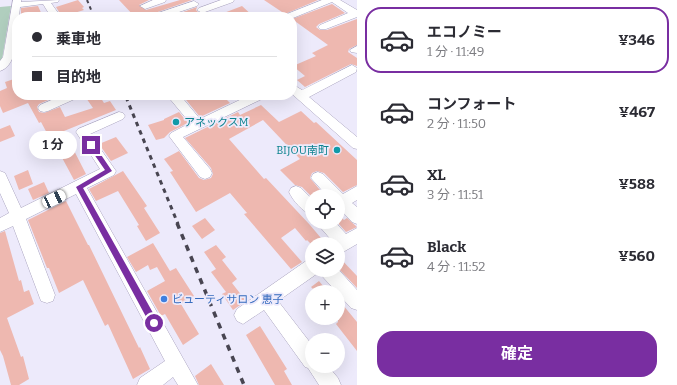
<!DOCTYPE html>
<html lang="ja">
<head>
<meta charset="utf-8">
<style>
  body { margin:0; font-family:Bitter,"Noto Sans JP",serif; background:#f7f7f7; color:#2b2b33; height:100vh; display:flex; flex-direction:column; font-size:15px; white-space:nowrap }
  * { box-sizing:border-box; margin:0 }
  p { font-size:13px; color:#7c7c81 }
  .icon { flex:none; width:22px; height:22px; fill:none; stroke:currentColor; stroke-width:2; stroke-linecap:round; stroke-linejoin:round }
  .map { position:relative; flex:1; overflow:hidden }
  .details { display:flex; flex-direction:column; background:#fff; width:320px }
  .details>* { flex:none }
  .hud { position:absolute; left:12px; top:12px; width:285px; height:88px; border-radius:16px; box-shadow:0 4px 16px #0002; display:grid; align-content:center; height:88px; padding:0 20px; background:#fff }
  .fabs { position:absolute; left:305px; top:189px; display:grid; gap:8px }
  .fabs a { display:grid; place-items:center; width:40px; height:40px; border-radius:50%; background:#fff; box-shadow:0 4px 16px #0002; font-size:20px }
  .end { position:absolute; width:18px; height:18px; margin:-9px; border:5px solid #792ea1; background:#fff; box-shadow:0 0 0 2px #fff }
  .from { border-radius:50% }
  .bubble { position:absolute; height:28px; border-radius:14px; background:#fff; box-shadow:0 4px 16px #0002; font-size:13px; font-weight:700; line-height:28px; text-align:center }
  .car { position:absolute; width:12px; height:24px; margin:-12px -6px; border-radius:5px; box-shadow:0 0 3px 1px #0007; background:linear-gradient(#fff 24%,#345 0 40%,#fff 0 76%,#345 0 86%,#fff 0) }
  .hud b { display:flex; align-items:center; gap:14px; height:38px; font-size:15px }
  .hud b+b { border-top:1px solid #e1e1e2 }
  .hud i { width:10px; height:10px; background:#2b2b33 }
  ul { padding:7px 0 0; list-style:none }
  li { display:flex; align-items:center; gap:12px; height:66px; margin:0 8px 6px; padding:0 12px; border:2px solid transparent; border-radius:16px }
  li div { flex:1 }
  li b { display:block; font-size:15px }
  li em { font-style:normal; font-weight:700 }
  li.current { border-color:#792ea1 }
  li>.icon { width:36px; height:36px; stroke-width:1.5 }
  .cta { display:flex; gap:8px; margin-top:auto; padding:8px 20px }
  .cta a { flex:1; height:46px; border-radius:16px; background:#792ea1; color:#fff; font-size:16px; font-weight:700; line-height:46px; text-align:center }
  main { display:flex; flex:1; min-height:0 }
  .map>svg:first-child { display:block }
  .green { fill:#b0cebe }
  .building { fill:#eeb8b0 }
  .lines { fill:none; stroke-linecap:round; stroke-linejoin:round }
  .minor-casing { stroke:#aba5c0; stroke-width:1 }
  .minor { fill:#fff; fill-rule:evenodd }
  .rail-far2 { stroke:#484551; stroke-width:2; stroke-dasharray:3.5 3.5; stroke-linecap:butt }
  .rail-far1 { stroke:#484551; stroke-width:3; stroke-dasharray:4.5 4.5; stroke-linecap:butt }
  .rail { stroke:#484551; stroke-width:3.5; stroke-dasharray:6 6; stroke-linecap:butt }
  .route { fill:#792ea1 }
  .culture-dot { fill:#0f9aa8; stroke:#edeafb; stroke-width:1.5 }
  .shop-dot { fill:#3f7fe0; stroke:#edeafb; stroke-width:1.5 }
  .labels { text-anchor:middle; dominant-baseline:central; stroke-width:3.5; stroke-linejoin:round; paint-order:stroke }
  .culture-label { font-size:11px; fill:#0d838f; stroke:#edeafb; text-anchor:start }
  .shop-label { font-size:11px; fill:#366cbe; stroke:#edeafb; text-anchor:start }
</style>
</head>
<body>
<main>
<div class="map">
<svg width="357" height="385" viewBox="0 0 357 385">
  <rect width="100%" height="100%" fill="#edeafb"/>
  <path class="green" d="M11 6 2 60 0 62V7Z"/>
  <path class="building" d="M78 0 84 7 82 8 84 10 71 14 62 17 56 7Z
    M119 0H149L139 5 146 10 180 0H192L152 14 148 17H135Z
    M264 0H318L285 14Z
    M332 4 345 13 319 24 316 27 320 30H327L357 19V45L349 49 348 52 357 58V66L351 64 305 87 297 80 305 76 293 66 316 56 312 53 328 45 292 19Z
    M38 6 43 17H21V8Z
    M242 6 254 17H216V16Z
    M197 7 196 10 198 12 185 17H169Z
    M17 78V95H52L53 98 39 104 37 107 39 112 44 113 60 107 65 117 93 108 84 95H99L104 103 110 101 116 110 64 131 86 174 74 180 52 139 51 140 49 137 41 122 39 123 28 103 3 113 0 106V91L7 88 5 82Z
    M182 95H222L230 103 200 117Z
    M261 105 279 122 301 111 314 123 316 122 357 160V185L343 192 324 173 317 171 312 173 310 178 325 196 312 197 302 187 295 185 280 170 300 159 263 120 229 139 264 179 266 178 310 225 326 244H311L307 240 306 241 295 228 281 238 302 262 291 269 244 214 247 213 230 193 196 212 170 172 173 171 164 159 179 151 199 178 204 180 211 178 213 174 211 168 185 138 238 112 240 115Z
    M179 112 188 123 170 132 164 138 156 140 148 125 164 120V119Z
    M10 125 15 136 0 142V129Z
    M116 137 128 153 111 161 99 144Z
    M28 170 33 184 19 190 14 176Z
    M123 171 147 206 144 208 160 233 146 241 137 226 139 225 118 191 96 201 89 189Z
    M44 182 49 193 33 200 28 189Z
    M66 201 88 245H89L139 348 140 347 150 369 133 379 108 324 105 326 83 280 59 293 49 268H47L28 220Z
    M338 214 344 220 347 218 357 227 346 232 337 222Z
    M205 218 215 230 202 239 192 226Z
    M5 231 19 281 21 280 24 292 29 290 34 304 7 318 21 357 23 356 29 379 19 385H11L3 356 0 350V233Z
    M153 243 170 271 176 268 194 296 181 304 199 334 183 345 165 314 161 316 147 291 165 281 157 267 150 270 148 265 136 272 127 257Z
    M216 245 226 257 222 260 237 279 232 283 246 301 233 310 222 294 226 292 211 272 216 269 204 252Z
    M338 256 357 276V288L338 268Z
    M319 281 328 292H316L311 287Z
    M343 305 357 322V351L336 324 338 322V309Z
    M260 326 287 369 284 371 292 385H275L246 335Z
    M211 364 224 385H199L195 376Z"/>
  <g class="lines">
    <g class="minor-casing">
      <path id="minor" d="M13 0H21V2L59 0 58 2 51 3 61 17H51L43 4 20 7 19 17H17C17 32 18 66 0 71V61L3 57Z
        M153 0H166L165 2 145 9 140 6Z
        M221 0H234L233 2 205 12 202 13 197 10 199 8Z
        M322 0H340L357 10V17L326 29H320L318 27 320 25 348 13 332 2 293 18 285 16 287 14Z
        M194 1 199 4 197 6 164 17H150L152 15Z
        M357 46V53L351 52 350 50Z
        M352 65 357 68 356 72 309 97 357 137V149L353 148 292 94V84L302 90Z
        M63 95H79L77 98 48 111 44 112 40 111 38 108 40 105Z
        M169 95H180L200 119 250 95H266L264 98 183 137 210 169 212 173 210 177 205 179 200 177 169 136 171 133 190 123 170 99Z
        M119 112 123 113 125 116 123 119 90 134 116 171 114 175 87 188 198 385H178L173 377 163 385H137L140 378 165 361 76 194 26 219 55 295 53 301 47 303 41 301 13 226 0 232V218L9 213 0 193V171L5 173 21 208 100 169 76 132 78 129Z
        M318 172 323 174 343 194 357 186V200L352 203 357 207V224L352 222 338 207V196H327L311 178 313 174Z
        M296 186 301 188 312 199V215C303 212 293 201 289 192L291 188Z
        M318 222H335L346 234 357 228V244L338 255V244H332L333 242 320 227Z
        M312 259V270H319L318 273 278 301 312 345V366H328L338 378 341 385H319L308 368 305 367 264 310 243 324 237 321 234 315 237 309 306 261Z
        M338 269 357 290V310L351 308 322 276 320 270Z"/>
    </g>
    <use href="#minor" class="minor"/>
    <path class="rail-far2" d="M87 0 94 17
      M125 95 126 98"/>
    <path class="rail-far1" d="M126 97 178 224"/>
    <path class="rail" d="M177 223 244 385"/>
  </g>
  <path class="route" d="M89 143H93L112 171 83 188 157 320 158 323 154 327 151 326 76 187 105 170 89 147Z"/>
  <g class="culture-dot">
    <circle cx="176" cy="122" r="4"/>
    <circle cx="337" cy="150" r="4"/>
  </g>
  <circle class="shop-dot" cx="164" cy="299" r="4"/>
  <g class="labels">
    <g class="culture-label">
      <text x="184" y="122">アネックスM</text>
      <text x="329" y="150" text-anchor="end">BIJOU南町</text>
    </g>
    <g class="shop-label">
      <text x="172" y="299">ビューティサロン 恵子</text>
    </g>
  </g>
</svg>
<div class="fabs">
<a><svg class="icon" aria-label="locate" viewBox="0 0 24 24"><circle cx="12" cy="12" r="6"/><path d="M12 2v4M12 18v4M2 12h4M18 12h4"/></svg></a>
<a><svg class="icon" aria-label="layers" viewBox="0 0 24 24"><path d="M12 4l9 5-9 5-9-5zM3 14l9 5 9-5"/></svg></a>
<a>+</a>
<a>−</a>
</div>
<i class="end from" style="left:154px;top:323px"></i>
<i class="end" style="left:91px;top:145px"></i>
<div class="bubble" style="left:29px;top:131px;width:48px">1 分</div>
<i class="car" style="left:54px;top:199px;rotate:65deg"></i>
<div class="hud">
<b><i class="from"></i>乗車地</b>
<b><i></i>目的地</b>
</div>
</div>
<section class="details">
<ul>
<li class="current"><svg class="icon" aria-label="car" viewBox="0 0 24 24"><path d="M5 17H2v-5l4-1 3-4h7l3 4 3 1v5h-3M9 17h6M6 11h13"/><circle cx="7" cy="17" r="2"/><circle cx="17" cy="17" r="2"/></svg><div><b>エコノミー</b><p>1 分 · 11:49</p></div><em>¥346</em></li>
<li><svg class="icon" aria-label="car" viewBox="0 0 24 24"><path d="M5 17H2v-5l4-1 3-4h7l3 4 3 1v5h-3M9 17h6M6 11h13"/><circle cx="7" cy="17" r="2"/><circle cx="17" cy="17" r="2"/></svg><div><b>コンフォート</b><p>2 分 · 11:50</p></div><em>¥467</em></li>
<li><svg class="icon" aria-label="car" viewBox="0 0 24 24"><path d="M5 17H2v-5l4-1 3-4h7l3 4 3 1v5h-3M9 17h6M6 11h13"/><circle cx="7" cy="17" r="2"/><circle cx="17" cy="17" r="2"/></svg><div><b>XL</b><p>3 分 · 11:51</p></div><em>¥588</em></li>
<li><svg class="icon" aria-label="car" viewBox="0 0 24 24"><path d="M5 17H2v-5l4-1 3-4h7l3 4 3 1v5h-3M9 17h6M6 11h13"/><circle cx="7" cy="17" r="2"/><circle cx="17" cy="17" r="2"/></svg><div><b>Black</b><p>4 分 · 11:52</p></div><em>¥560</em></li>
</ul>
<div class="cta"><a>確定</a></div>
</section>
</main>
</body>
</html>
